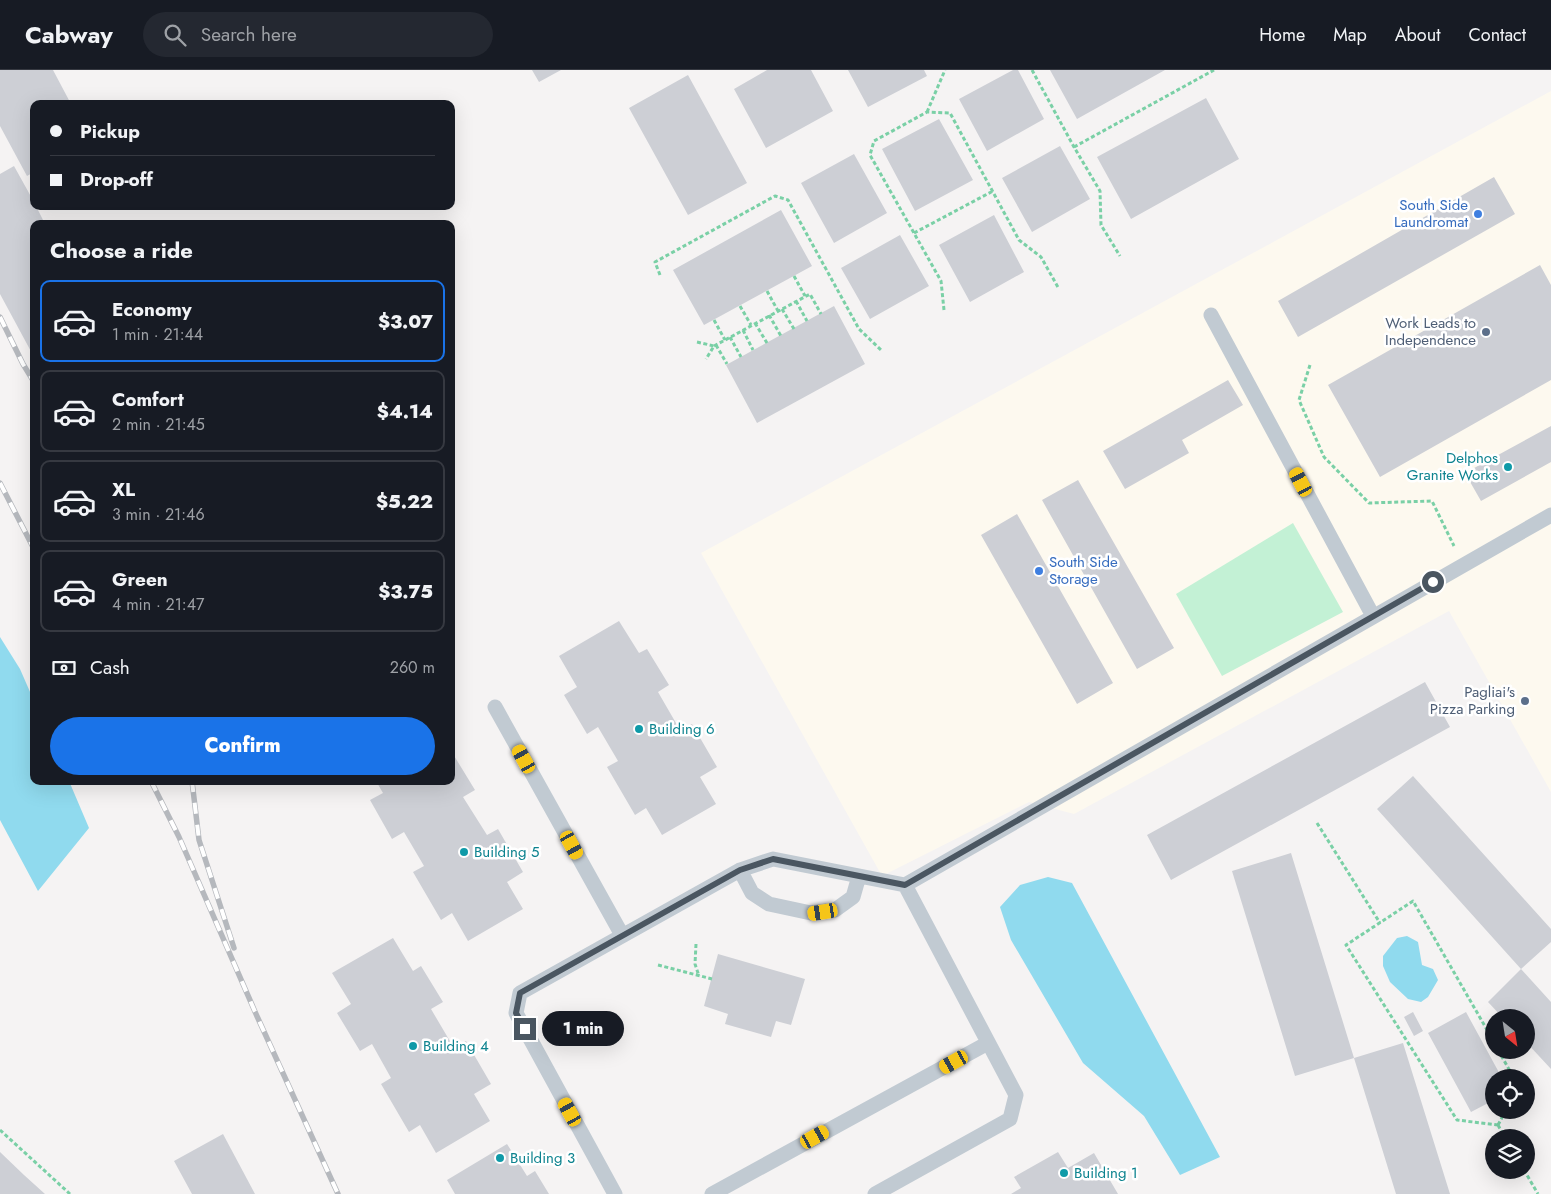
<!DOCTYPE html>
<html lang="en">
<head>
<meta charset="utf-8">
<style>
  body { margin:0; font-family:Jost,sans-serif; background:#242831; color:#f1f3f6; height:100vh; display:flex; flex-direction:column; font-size:19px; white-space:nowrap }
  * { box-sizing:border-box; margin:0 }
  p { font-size:16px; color:#9ea1a6 }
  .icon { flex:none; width:28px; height:28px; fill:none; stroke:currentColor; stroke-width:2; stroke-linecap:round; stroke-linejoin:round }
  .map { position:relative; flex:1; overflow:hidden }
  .panel { position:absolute; left:30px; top:150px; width:425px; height:565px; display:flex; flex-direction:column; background:#171b24; border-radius:10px; box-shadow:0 5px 20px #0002 }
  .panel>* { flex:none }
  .top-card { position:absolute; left:30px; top:30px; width:425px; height:110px; border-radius:10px; box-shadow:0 5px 20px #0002; display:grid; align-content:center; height:110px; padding:0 20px; background:#171b24 }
  .needle { width:32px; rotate:150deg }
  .tools { position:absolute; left:1485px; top:939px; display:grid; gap:10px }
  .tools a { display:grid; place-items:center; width:50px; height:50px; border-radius:50%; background:#171b24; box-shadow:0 5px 20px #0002; font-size:25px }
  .end { position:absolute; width:22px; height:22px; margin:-11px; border:6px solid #4a5661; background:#fff; box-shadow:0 0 0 2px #fff }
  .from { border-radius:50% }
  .bubble { position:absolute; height:35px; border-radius:18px; background:#171b24; box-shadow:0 5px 20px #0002; font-size:16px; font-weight:800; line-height:35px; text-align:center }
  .car { position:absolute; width:15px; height:30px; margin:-15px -8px; border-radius:6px; box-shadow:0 0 4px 1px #0007; background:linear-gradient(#f5c518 24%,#345 0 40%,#f5c518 0 76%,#345 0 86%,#f5c518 0) }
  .top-card b { display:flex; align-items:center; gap:18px; height:48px; font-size:19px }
  .top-card b+b { border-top:1px solid #363941 }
  .top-card i { width:12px; height:12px; background:#f1f3f6 }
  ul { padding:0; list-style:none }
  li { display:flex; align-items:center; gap:15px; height:82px; margin:0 10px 8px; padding:0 10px; border:2px solid #363941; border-radius:10px }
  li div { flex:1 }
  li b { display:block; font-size:19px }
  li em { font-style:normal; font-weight:800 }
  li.current { border-color:#1a73e8 }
  li>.icon { width:45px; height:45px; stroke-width:1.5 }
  h2 { padding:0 20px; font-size:22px; line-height:60px }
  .pay { display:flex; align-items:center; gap:12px; height:55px; padding:0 20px; font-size:19px }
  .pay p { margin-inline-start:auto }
  .button { display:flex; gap:10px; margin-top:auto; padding:10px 20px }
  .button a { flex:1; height:58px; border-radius:30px; background:#1a73e8; color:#fff; font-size:20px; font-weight:800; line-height:58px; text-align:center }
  header { display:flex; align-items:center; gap:30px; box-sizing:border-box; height:70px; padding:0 25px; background:#171b24; border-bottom:1px solid #363941 }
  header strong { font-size:24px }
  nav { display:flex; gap:28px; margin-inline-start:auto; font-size:18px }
  .search { width:350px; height:45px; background:#242831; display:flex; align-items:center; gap:12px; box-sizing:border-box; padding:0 18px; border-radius:28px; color:#9ea1a6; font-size:19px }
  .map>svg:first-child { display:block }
  .commercial { fill:#fdf9ef }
  .green { fill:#c3f1d5 }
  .water { fill:#90daee }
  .building { fill:#cdcfd5 }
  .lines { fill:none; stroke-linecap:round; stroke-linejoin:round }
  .path { stroke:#7ad0a6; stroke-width:3; stroke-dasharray:4 2.5; stroke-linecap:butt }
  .lane { stroke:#c1cad2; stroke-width:15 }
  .rail-casing { stroke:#b5b8bd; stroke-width:5.5 }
  .rail { stroke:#fff; stroke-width:4; stroke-dasharray:11; stroke-linecap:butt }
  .route { stroke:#4a5661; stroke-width:6 }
  .shop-dot { fill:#3f7fe0; stroke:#fff; stroke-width:2 }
  .service-dot { fill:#5c6f8a; stroke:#fff; stroke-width:2 }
  .culture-dot { fill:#0f9aa8; stroke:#fff; stroke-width:2 }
  .labels { text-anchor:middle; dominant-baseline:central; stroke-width:5; stroke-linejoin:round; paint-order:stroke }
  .shop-label { font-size:15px; fill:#366cbe; stroke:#fff; text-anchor:end }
  .service-label { font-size:15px; fill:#4e5e75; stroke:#fff; text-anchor:end }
  .culture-label { font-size:15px; fill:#0d838f; stroke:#fff; text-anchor:start }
</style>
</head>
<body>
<header>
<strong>Cabway</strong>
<div class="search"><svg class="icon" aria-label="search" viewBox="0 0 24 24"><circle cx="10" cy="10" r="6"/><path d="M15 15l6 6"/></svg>Search here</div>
<nav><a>Home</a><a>Map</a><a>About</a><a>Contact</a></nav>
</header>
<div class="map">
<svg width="1551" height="1124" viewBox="0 0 1551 1124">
  <rect width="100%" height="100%" fill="#f5f3f3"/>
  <path class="commercial" d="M1551 21V722L1449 541 1074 744 1029 732 882 806 701 483Z"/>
  <path class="green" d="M1293 453 1343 542 1222 606 1176 524Z"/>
  <path class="water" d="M0 567 20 599 34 631V711H69L89 758 38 821 0 750Z
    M1048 807 1072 813 1220 1087 1180 1105 1144 1046 1083 993 1011 870 1000 837 1020 815Z
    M1407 866 1418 872 1422 895 1433 899 1438 910 1428 927 1421 932 1408 929 1390 912 1383 896V886L1397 868Z"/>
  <path class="building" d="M0 0H53L71 34H34V102L27 106 0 56Z
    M532 0H561L539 12Z
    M767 0H811L833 41 766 78 734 19Z
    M848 0H924L927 6 868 37Z
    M1013 0H1018L1044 49 987 81 959 29Z
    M1050 0H1165L1077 49Z
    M688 5 747 113 688 145 629 38Z
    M1206 28 1239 89 1131 149 1097 87Z
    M939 49 973 110 915 141 882 79Z
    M1060 76 1090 129 1032 162 1002 108Z
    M854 84 887 143 834 173 801 113Z
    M14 96 34 132V136H36L45 154H34V287L0 224V104Z
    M1494 107 1515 144 1298 267 1278 231Z
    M781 140 812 196 704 255 673 200Z
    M994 145 1024 202 970 232 939 175Z
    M900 165 929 216 870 249 841 198Z
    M1540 195 1551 215V310L1380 407 1328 315Z
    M834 236 865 294 757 353 726 295Z
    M1228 310 1243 335 1182 370 1189 383 1125 419 1103 381Z
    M1551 356V392L1481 431 1465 403Z
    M1078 410 1174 578 1137 599 1042 430Z
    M1017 444 1113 613 1077 634 981 465Z
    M619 551 639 583 647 579 669 615 658 622 680 660 692 654 717 697 700 707 716 734 662 765 646 738 635 745 607 697 618 691 598 657 587 664 564 625 577 617 559 586Z
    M1425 612 1450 657 1171 810 1147 765Z
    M453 684 475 720 463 727 487 765 498 759 523 802 507 812 523 839 468 871 452 843 441 850 413 802 424 796 404 762 392 769 370 730 383 723 376 711H451V685Z
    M1413 706 1551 859V872L1521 899 1377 739Z
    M1291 783 1354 988 1295 1006 1232 801Z
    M393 868 413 901 421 896 443 932 431 939 454 978 466 971 491 1014 474 1024 490 1051 436 1083 420 1055 409 1062 381 1014 391 1008 372 974 360 981 337 943 351 934 332 903Z
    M718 884 805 909 791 955 776 951 771 967 725 954 728 944 704 936Z
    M1521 899 1551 932V999L1526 972V948H1503L1488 932Z
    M1413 942 1423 961 1414 966 1404 947Z
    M1466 942 1502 1008H1494V1030L1471 1042 1428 963Z
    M1403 973 1450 1124H1396L1354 988Z
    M223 1064 255 1124H192L174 1091Z
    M507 1074 527 1106 535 1101 549 1124H455L447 1110Z
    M0 1082 24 1105 45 1124H0Z
    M1058 1082 1068 1098 1094 1083 1118 1124H1011L1021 1118 1014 1107Z"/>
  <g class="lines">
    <path class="path" d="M1032 0 1074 77 1100 121 1101 155 1120 186
      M927 42 945 0
      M1074 77 1214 0
      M914 163 993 121
      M660 205 655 192 775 126 788 130 859 259 881 280
      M794 206 805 226
      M767 221 778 241
      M796 231 807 251
      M740 236 751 255
      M782 239 794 259
      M944 240 941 211 870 85 874 71 927 42 950 43 1019 170 1041 187 1059 219
      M769 245 781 266
      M714 250 725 270
      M755 253 767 273
      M743 260 753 280
      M730 267 741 287
      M697 272 714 276 706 289
      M716 275 727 294
      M714 276 810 224 821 244
      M1310 295 1299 330 1324 387 1369 433 1432 431 1454 476
      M1317 753 1380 853
      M696 874 695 894 699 906
      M658 895 712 909
      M1494 972 1413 831 1346 875 1457 1050 1498 1055
      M1498 980 1514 1008
      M1498 1055 1506 1040
      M1498 1055 1505 1068
      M0 1060 70 1124
      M1524 1100 1538 1124"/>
    <path class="lane" d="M1211 245 1373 546
      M495 637 622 865
      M740 800 752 823 769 834 811 843 835 840 853 827 859 806
      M615 1124 516 943 520 923 740 800 773 789 905 815 1551 445
      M712 1124 988 973
      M875 1124 1010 1049 1016 1025 905 815"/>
    <g class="rail-casing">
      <path id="rail" d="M0 247 23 294 34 312
        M0 413 34 479
        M151 711 179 767 256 944 338 1124
        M192 711 199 770 234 878"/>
    </g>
    <use href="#rail" class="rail"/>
  </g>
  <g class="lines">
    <path class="route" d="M525 959 516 943 520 923 740 800 773 789 905 815 1433 512"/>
  </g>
  <g class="shop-dot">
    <circle cx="1478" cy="144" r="5"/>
    <circle cx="1039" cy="501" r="5"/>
  </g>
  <g class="service-dot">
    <circle cx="1486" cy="262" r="5"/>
    <circle cx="1525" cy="631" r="5"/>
  </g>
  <g class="culture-dot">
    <circle cx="1508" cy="397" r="5"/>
    <circle cx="639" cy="659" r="5"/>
    <circle cx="464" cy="782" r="5"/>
    <circle cx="413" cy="976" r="5"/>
    <circle cx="500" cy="1088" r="5"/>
    <circle cx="1064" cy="1103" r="5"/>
  </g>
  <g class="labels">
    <g class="shop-label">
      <text x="1468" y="135">South Side<tspan x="1468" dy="17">Laundromat</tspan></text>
      <text x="1049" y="492" text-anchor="start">South Side<tspan x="1049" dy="17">Storage</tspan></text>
    </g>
    <g class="service-label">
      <text x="1476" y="253">Work Leads to<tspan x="1476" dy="17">Independence</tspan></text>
      <text x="1515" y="622">Pagliai's<tspan x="1515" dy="17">Pizza Parking</tspan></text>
    </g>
    <g class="culture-label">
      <text x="1498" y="388" text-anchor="end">Delphos<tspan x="1498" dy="17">Granite Works</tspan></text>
      <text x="649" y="659">Building 6</text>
      <text x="474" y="782">Building 5</text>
      <text x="423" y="976">Building 4</text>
      <text x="510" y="1088">Building 3</text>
      <text x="1074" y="1103">Building 1</text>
    </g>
  </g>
</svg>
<div class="tools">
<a><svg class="needle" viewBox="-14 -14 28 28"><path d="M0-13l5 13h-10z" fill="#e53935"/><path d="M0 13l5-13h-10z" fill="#9ea1a6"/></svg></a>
<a><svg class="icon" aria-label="locate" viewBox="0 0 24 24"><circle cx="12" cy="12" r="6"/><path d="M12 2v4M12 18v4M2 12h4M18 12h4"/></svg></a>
<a><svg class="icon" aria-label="layers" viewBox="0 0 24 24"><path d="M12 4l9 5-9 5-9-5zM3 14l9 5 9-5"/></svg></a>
</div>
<i class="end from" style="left:1433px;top:512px"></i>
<i class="end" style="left:525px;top:959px"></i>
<div class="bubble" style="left:542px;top:941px;width:82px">1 min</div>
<i class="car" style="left:1301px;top:412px;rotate:332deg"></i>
<i class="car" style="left:524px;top:689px;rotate:331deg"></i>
<i class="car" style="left:572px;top:775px;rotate:151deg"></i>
<i class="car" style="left:823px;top:842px;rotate:261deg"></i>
<i class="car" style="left:954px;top:992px;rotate:241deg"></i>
<i class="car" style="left:570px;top:1042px;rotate:331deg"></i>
<i class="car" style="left:815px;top:1067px;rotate:61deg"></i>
<div class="top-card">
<b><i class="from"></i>Pickup</b>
<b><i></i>Drop-off</b>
</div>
<section class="panel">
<h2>Choose a ride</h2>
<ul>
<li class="current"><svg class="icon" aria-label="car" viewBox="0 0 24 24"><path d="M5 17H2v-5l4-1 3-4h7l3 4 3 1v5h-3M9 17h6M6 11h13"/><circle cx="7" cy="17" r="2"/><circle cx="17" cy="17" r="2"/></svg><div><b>Economy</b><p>1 min · 21:44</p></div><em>$3.07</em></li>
<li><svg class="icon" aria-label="car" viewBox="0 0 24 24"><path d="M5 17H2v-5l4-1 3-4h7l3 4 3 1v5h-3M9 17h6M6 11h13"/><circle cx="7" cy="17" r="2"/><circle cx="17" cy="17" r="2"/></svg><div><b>Comfort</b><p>2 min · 21:45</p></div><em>$4.14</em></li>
<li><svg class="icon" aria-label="car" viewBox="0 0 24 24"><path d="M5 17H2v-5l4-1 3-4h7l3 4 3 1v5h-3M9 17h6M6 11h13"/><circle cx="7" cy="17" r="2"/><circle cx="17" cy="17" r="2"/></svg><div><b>XL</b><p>3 min · 21:46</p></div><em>$5.22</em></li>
<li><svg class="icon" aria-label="car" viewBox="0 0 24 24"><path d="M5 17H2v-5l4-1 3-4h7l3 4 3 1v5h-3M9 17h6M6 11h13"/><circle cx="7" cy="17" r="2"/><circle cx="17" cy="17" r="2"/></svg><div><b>Green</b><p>4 min · 21:47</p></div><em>$3.75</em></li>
</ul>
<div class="pay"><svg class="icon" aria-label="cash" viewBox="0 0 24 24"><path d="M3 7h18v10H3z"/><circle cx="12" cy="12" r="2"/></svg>Cash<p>260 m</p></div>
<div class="button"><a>Confirm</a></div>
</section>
</div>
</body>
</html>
